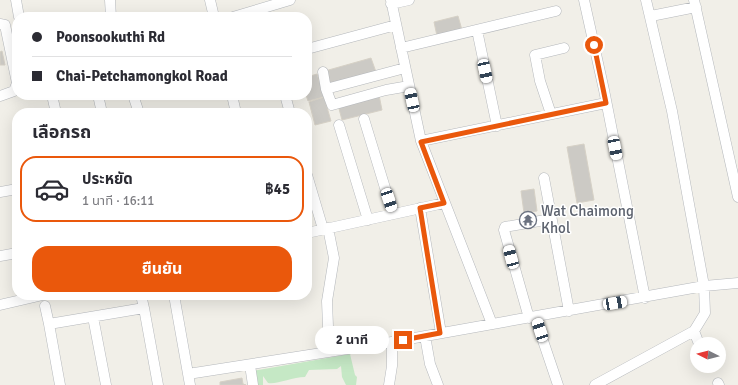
<!DOCTYPE html>
<html lang="th">
<head>
<meta charset="utf-8">
<style>
  body { margin:0; font-family:Signika,"Noto Sans Thai",sans-serif; background:#f2f2f3; color:#2b2b33; height:100vh; display:flex; flex-direction:column; font-size:15px; white-space:nowrap }
  * { box-sizing:border-box; margin:0 }
  p { font-size:13px; color:#7c7c81 }
  .icon { flex:none; width:22px; height:22px; fill:none; stroke:currentColor; stroke-width:2; stroke-linecap:round; stroke-linejoin:round }
  .map { position:relative; flex:1; overflow:hidden }
  .details { position:absolute; left:12px; top:108px; width:300px; height:192px; display:flex; flex-direction:column; background:#fff; border-radius:16px; box-shadow:0 4px 16px #0002 }
  .details>* { flex:none }
  .banner { position:absolute; left:12px; top:12px; width:300px; height:88px; border-radius:16px; box-shadow:0 4px 16px #0002; display:grid; align-content:center; height:88px; padding:0 20px; background:#fff }
  .needle { width:26px; rotate:276deg }
  .tools { position:absolute; left:690px; top:337px; display:grid; gap:8px }
  .tools a { display:grid; place-items:center; width:36px; height:36px; border-radius:50%; background:#fff; box-shadow:0 4px 16px #0002; font-size:20px }
  .end { position:absolute; width:18px; height:18px; margin:-9px; border:5px solid #ea580c; background:#fff; box-shadow:0 0 0 2px #fff }
  .from { border-radius:50% }
  .bubble { position:absolute; height:28px; border-radius:14px; background:#fff; box-shadow:0 4px 16px #0002; font-size:13px; font-weight:700; line-height:28px; text-align:center }
  .car { position:absolute; width:12px; height:24px; margin:-12px -6px; border-radius:5px; box-shadow:0 0 3px 1px #0007; background:linear-gradient(#fff 24%,#345 0 40%,#fff 0 76%,#345 0 86%,#fff 0) }
  .banner b { display:flex; align-items:center; gap:14px; height:38px; font-size:15px }
  .banner b+b { border-top:1px solid #e1e1e2 }
  .banner i { width:10px; height:10px; background:#2b2b33 }
  ul { padding:0; list-style:none }
  li { display:flex; align-items:center; gap:12px; height:66px; margin:0 8px 6px; padding:0 12px; border:2px solid transparent; border-radius:16px }
  li div { flex:1 }
  li b { display:block; font-size:15px }
  li em { font-style:normal; font-weight:700 }
  li.current { border-color:#ea580c }
  li>.icon { width:36px; height:36px; stroke-width:1.5 }
  h2 { padding:0 20px; font-size:18px; line-height:48px }
  .primary-button { display:flex; gap:8px; margin-top:auto; padding:8px 20px }
  .primary-button a { flex:1; height:46px; border-radius:16px; background:#ea580c; color:#fff; font-size:16px; font-weight:700; line-height:46px; text-align:center }
  .map>svg:first-child { display:block }
  .green { fill:#c5e8c5 }
  .building { fill:#cccac5; stroke:#d6d1c6 }
  .lines { fill:none; stroke-linecap:round; stroke-linejoin:round }
  .minor-casing { stroke:#b5b8bc; stroke-width:11 }
  .minor { stroke:#fff; stroke-width:10 }
  .route { stroke:#ea580c; stroke-width:5 }
  .labels { text-anchor:middle; dominant-baseline:central; stroke-width:3; stroke-linejoin:round; paint-order:stroke }
  .worship-label { font-size:15px; fill:#5b616d; stroke:#fff; text-anchor:start }
</style>
</head>
<body>
<div class="map">
<svg width="738" height="385" viewBox="0 0 738 385">
  <rect width="100%" height="100%" fill="#f1efe8"/>
  <path class="green" d="M350 354 355 375 357 377 356 385H346L342 377 341 366 337 369 309 370 305 377C292 377 276 385 268 383L263 376V385H254L252 371Z"/>
  <path class="building" d="M458 16 462 30 437 36 434 22Z
    M2 51 5 65H0V52Z
    M371 58 376 72 329 86 325 71Z
    M317 74 324 97 308 101 306 95 307 77Z
    M379 95 382 110 342 120 338 105Z
    M324 97 331 121 315 125 309 102Z
    M584 144 594 200 577 203 567 147Z
    M534 189 537 211 524 213 521 191Z
    M242 378 243 384 246 385H220V382Z"/>
  <g class="lines">
    <g class="minor-casing">
      <path id="minor" d="M16 0 19 17
        M110 0 111 17
        M210 0 214 17
        M391 0 421 141 492 324
        M584 0 604 90 645 298
        M694 0 738 197
        M391 4 409 0
        M651 16 696 7
        M233 17 290 0
        M0 24 5 25 17 83
        M477 30 497 126
        M401 48 556 11
        M307 49 396 25
        M323 72 326 89 332 105 386 90 409 86
        M326 89 405 68
        M52 95 56 113
        M98 95 102 113
        M133 95 139 113
        M232 95 236 113
        M285 95 290 113
        M0 96 14 91 17 83
        M551 114 540 81 535 55 564 48
        M364 119 393 214
        M339 125 368 220
        M421 141 606 103
        M307 175 323 229
        M544 178 569 311
        M0 192 17 189
        M420 208 441 333
        M328 228 334 258 327 301 329 352
        M307 233 444 203
        M0 256 17 253
        M141 295 144 308
        M174 295 190 385
        M0 305 43 295
        M45 306 49 324
        M93 317 106 385
        M535 317 558 385
        M529 318 504 230 505 227 551 219
        M694 331 699 344
        M425 336 430 364 438 385
        M250 365 253 385
        M188 374 392 342 704 286 738 283
        M718 383 719 385
        M60 385 49 324 144 308 158 385
        M389 385 392 366V342
        M595 385 694 331 705 313 704 286 672 111 646 0"/>
    </g>
    <use href="#minor" class="minor"/>
  </g>
  <g class="lines">
    <path class="route" d="M403 340 440 333 420 208 444 203 421 142 606 103 594 45"/>
  </g>
  <defs>
    <g id="temple-ring" transform="scale(0.9)"><circle r="9.5" fill="#fff" stroke="#6b7280" stroke-width="1.5"/><path d="M0-6L5-2H3V0L6.5 2.5H4V6H1.5V3h-3V6H-4V2.5H-6.5L-3 0V-2H-5Z" fill="#6b7280"/></g>
  </defs>
  <g fill-rule="evenodd">
    <use href="#temple-ring" x="528" y="220"/>
  </g>
  <g class="labels">
    <g class="worship-label">
      <text x="541" y="211">Wat Chaimong<tspan x="541" dy="17">Khol</tspan></text>
    </g>
  </g>
</svg>
<div class="tools">
<a><svg class="needle" viewBox="-14 -14 28 28"><path d="M0-13l5 13h-10z" fill="#e53935"/><path d="M0 13l5-13h-10z" fill="#7c7c81"/></svg></a>
</div>
<i class="end from" style="left:594px;top:45px"></i>
<i class="end" style="left:403px;top:340px"></i>
<div class="bubble" style="left:315px;top:326px;width:74px">2 นาที</div>
<i class="car" style="left:485px;top:71px;rotate:168deg"></i>
<i class="car" style="left:412px;top:100px;rotate:348deg"></i>
<i class="car" style="left:615px;top:148px;rotate:169deg"></i>
<i class="car" style="left:389px;top:200px;rotate:162deg"></i>
<i class="car" style="left:511px;top:257px;rotate:345deg"></i>
<i class="car" style="left:615px;top:303px;rotate:80deg"></i>
<i class="car" style="left:540px;top:330px;rotate:342deg"></i>
<div class="banner">
<b><i class="from"></i>Poonsookuthi Rd</b>
<b><i></i>Chai-Petchamongkol Road</b>
</div>
<section class="details">
<h2>เลือกรถ</h2>
<ul>
<li class="current"><svg class="icon" aria-label="car" viewBox="0 0 24 24"><path d="M5 17H2v-5l4-1 3-4h7l3 4 3 1v5h-3M9 17h6M6 11h13"/><circle cx="7" cy="17" r="2"/><circle cx="17" cy="17" r="2"/></svg><div><b>ประหยัด</b><p>1 นาที · 16:11</p></div><em>฿45</em></li>
</ul>
<div class="primary-button"><a>ยืนยัน</a></div>
</section>
</div>
</body>
</html>
